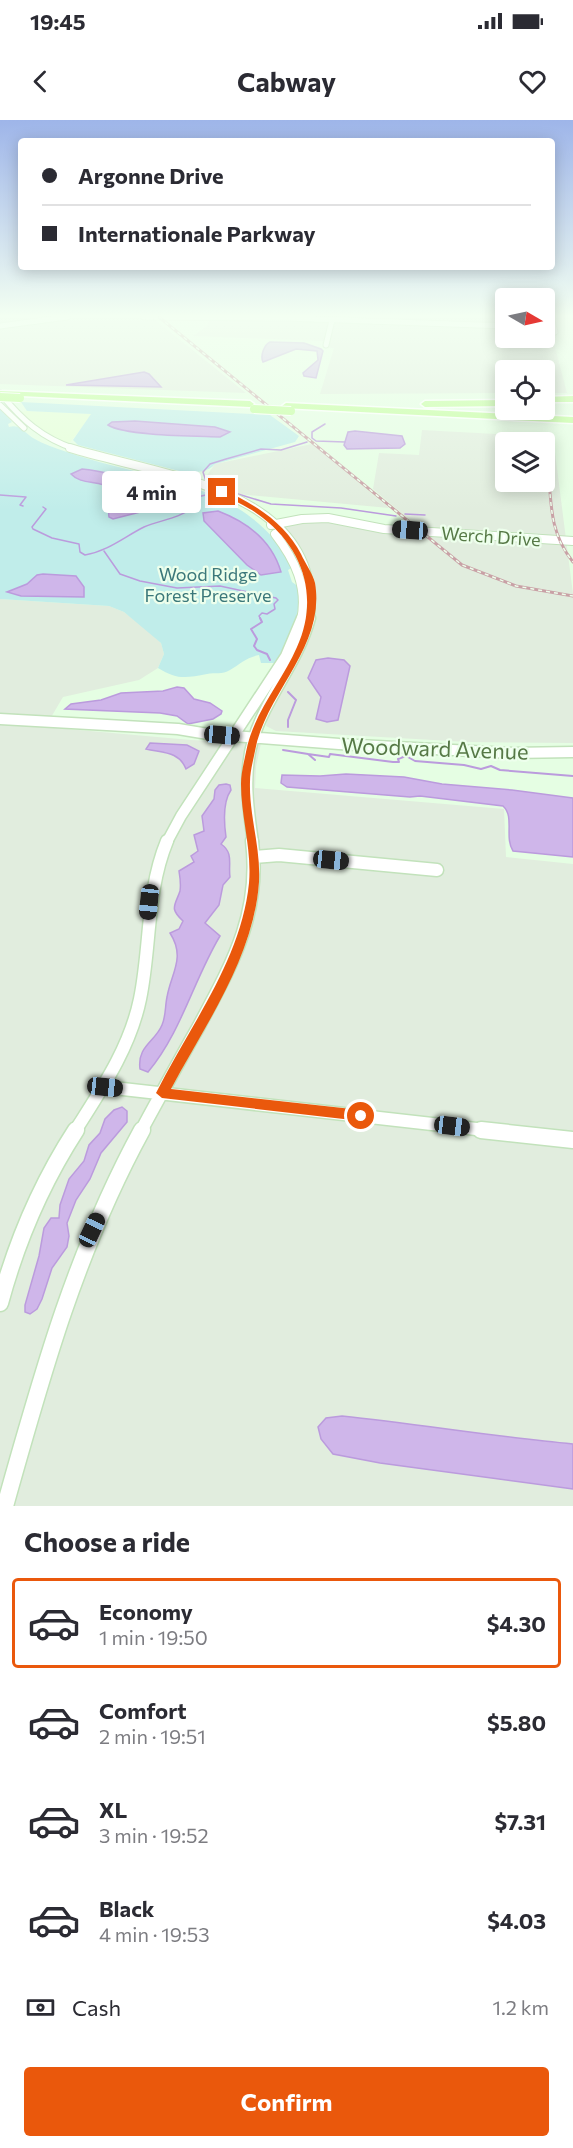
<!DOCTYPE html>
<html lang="en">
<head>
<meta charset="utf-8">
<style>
  body { margin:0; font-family:Commissioner,sans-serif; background:#f7f7f7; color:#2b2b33; height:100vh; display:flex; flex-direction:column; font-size:22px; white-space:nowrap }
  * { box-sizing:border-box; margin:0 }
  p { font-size:20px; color:#7c7c81 }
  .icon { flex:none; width:33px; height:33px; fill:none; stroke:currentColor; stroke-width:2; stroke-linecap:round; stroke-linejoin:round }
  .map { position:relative; height:1386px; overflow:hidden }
  .details { display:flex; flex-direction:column; background:#fff; flex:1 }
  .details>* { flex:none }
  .hud { position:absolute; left:18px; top:18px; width:537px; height:132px; border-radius:6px; box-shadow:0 3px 15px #0003; display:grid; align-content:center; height:132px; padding:0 24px; background:#fff }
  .needle { width:39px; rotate:99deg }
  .controls { position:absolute; left:495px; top:168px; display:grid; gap:12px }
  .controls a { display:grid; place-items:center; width:60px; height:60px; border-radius:6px; background:#fff; box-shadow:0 3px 15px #0003; font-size:30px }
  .end { position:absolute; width:27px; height:27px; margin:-14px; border:8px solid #ea580c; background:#fff; box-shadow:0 0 0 3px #fff }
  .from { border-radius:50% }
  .bubble { position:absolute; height:42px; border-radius:6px; background:#fff; box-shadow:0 3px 15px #0003; font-size:20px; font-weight:700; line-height:42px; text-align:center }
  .car { position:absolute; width:18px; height:36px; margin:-18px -9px; border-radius:8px; box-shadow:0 0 4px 2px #0007; background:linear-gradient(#222 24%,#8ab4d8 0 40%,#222 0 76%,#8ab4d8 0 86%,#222 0) }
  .hud b { display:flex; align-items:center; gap:21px; height:57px; font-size:22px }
  .hud b+b { border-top:2px solid #e1e1e2 }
  .hud i { width:15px; height:15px; background:#2b2b33 }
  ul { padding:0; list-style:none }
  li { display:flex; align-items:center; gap:18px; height:90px; margin:0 12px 9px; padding:0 12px; border:3px solid transparent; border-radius:6px }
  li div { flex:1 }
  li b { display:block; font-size:22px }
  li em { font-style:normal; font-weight:700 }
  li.on { border-color:#ea580c }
  li>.icon { width:54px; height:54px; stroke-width:1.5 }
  h2 { padding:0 24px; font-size:27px; line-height:72px }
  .pay { display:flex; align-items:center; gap:15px; height:66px; padding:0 24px; font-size:22px }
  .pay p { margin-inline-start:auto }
  .cta { display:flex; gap:12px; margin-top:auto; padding:12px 24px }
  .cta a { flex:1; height:69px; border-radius:6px; background:#ea580c; color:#fff; font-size:24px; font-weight:700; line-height:69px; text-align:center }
  .status { display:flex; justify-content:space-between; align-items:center; height:42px; padding:0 30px; background:#fff; direction:ltr }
  .status svg { height:16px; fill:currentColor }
  header { display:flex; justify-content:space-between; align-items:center; height:78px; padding:0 24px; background:#fff; font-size:27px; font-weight:700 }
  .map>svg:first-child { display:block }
  .commercial { fill:#e5ffd7 }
  .industrial { fill:#e1edde; fill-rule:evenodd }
  .green { fill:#c0edea }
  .water { fill:#cfb6ea; stroke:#bb9bdd; stroke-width:1.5 }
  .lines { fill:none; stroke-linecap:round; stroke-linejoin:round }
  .stream-far1 { stroke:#bb9bdd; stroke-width:1.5 }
  .stream { stroke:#bb9bdd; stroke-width:2 }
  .minor-far4-casing { stroke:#c2e2bb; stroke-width:7 }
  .minor-far3-casing { stroke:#c2e2bb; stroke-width:10 }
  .minor-far2-casing { stroke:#c2e2bb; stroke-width:13 }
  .minor-far1-casing { stroke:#c2e2bb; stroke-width:15 }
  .minor-casing { stroke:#c2e2bb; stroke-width:19 }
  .highway-casing { stroke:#fff; stroke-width:3 }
  .minor-far4 { stroke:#fff; stroke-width:5 }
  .minor-far3 { stroke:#fff; stroke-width:8 }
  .minor-far2 { stroke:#fff; stroke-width:10 }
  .minor-far1 { stroke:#fff; stroke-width:12 }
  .minor { stroke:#fff; stroke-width:16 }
  .highway { fill:#bffe95; fill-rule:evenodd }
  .rail-casing { stroke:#c9a1a6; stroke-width:3 }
  .rail { stroke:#edffec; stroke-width:1.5; stroke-dasharray:4; stroke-linecap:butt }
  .highway-bridge-casing { stroke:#fff; stroke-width:10; stroke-linecap:butt }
  .highway-bridge { stroke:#bffe95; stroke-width:8 }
  .route { fill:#ea580c }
  .labels { text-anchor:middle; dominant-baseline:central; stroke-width:4.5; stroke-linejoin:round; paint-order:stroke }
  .far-street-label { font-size:18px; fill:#567946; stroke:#edffec }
  .far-park-label { font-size:18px; fill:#3b787a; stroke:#edffec }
  .street-label { font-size:22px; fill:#567946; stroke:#edffec }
</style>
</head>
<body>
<div class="status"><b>19:45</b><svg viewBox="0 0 49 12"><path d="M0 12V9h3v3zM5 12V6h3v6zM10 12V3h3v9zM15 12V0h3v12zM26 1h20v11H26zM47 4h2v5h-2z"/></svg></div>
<header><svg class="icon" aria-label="back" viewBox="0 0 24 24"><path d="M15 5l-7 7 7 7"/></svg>Cabway<svg class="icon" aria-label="heart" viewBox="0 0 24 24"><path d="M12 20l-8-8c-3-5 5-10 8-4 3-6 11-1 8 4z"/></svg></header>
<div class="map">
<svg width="573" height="1386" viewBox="0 0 573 1386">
  <rect width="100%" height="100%" fill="#e5fee3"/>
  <path class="commercial" d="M27 291 92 294 68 325 41 312 18 292Z"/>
  <path class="industrial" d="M0 197H505L506 218H544L545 197H547L567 273H545L544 250H506L505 273 320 274 334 228 323 227 324 221 193 216 207 206 209 199H154L246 273 0 264Z
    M422 310 553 317 573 474V623L468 622 276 611 266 606 267 600 309 517 315 496V462L308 443 283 407 328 399 424 412 373 369 379 333 419 335ZM506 322H544V362H506Z
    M312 324 389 388 227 373 202 362 215 344Z
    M0 479 109 486 124 492 151 513 161 523 164 534 158 548 139 560 63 577 50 599 0 595Z
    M0 603 191 620 261 623 256 647 255 668 504 689 506 737 573 744V1386H0Z"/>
  <path class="green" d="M21 282 270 295 299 316 295 322 215 344C208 352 197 352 187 353L78 325 73 320 91 294 27 291Z
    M0 288 12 302 8 304 9 307C12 306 15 306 18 307 23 309 28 315 33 318 43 324 55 328 67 332 149 361 247 360 293 447L288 450 292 462 299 467C301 496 290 519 276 543H261L259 535C247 537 240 544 230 550 222 555 215 552 207 554 186 558 177 560 158 548L164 534 161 523 124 492 109 486 0 479Z"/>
  <path class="water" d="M270 222 304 223 321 229 323 231 316 258 304 256 303 253 318 240 317 231 296 229 263 242C260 236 264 225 270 222Z
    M144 252 149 254 161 267 66 265Z
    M135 301 215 307 230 312 220 317C196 316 125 316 108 305L112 302Z
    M355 311 402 316 405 324 400 328 347 329 344 325 348 312Z
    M82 349C109 351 137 363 163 371V374L144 391 113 399 109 397C107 387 114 377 111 368 98 360 81 365 71 354Z
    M218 391C247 402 272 421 281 452L261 455 247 445 204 401 203 393Z
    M43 454 76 456 84 467V477L21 476 7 472 27 464 37 455Z
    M328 538 344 540 350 546 338 600 327 602 316 599 321 577 308 558 316 540Z
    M177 567 184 568 194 579 210 583 222 591 221 594 213 599 188 604 177 596 160 593 65 589 71 584 101 580 121 573 163 571Z
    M150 623 187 625 199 631 194 644 186 649C179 631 162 633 146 629Z
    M346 654 404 657 442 664 512 670 573 678V737L513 731C504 717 515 697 503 686L420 676 410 677 287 667 281 663 282 655 320 656Z
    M226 664 230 665 231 670C222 683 224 703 226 717L221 724C234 733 228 744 230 757L223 765 219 785 205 803 220 816C194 859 181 913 148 952L140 949C137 926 155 922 162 905 166 896 165 886 167 877 171 853 186 838 170 813L179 809 183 801C169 788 175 786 180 771 181 765 180 757 179 751L194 742 191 736 198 731 194 715 204 711 202 696 214 679 215 670 219 665Z
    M122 987 127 991V1002L101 1033 90 1059 76 1080 67 1103 69 1116 67 1127 52 1148 42 1179 37 1189 30 1194 25 1192V1185L39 1136 44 1108 51 1098H59L60 1085 69 1059 84 1041 89 1025 100 1013 105 999 114 990Z
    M342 1296C419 1304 496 1317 573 1324V1369L380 1343 333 1334 321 1319 318 1307 326 1298Z"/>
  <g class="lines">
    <path class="stream-far1" d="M325 304 312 312V318L316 321 345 322
      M207 364 203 352 210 344 226 339 261 329 281 330 307 322
      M238 374 271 384 341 388 396 396
      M0 375 26 377 20 385 23 386
      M43 387 46 389 32 407 33 409 52 418 79 424 80 432 85 435C108 431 124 417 144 407 160 400 178 399 192 388V378L206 375
      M405 394 425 395
      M104 431 120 454 140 461 177 468 220 466 276 478 278 480 274 484 275 489 267 494 262 493 259 496 261 500"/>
    <path class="stream" d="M260 498 262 502 251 509 257 519 254 526 257 530 267 534 270 540
      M288 572 296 580 288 600V607
      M283 630 308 634 315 640
      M308 634 329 637 330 634 393 642H399L398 639 406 636 415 641 464 645 481 649 491 646 500 650 573 656"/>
    <g class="minor-far4-casing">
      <path id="minor-far4" d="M144 197 286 198 506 206
        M551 197 555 212
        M0 206 67 197
        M326 225 332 200
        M0 273C22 300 42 318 75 329
        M0 285 24 308"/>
    </g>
    <g class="minor-far3-casing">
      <path id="minor-far3" d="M70 328C160 356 324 368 310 500
        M271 405 302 399 328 398 384 409 573 421
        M275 414C295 440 308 467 301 500"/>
    </g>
    <g class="minor-far2-casing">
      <path id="minor-far2" d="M0 599 178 609 208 614 339 624 512 633 573 632
        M167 722 181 696 286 536 302 498
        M253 722C248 688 243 654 253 620 266 577 298 543 310 498"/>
    </g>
    <g class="minor-far1-casing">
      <path id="minor-far1" d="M254 737 279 735 437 750
        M105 967 494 1011
        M75 1011C101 970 130 928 140 879 151 826 146 772 167 721
        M141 1011C160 976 179 941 199 906 232 844 261 794 252 721"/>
    </g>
    <g class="minor-casing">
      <path id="minor" d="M481 1010 573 1020
        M0 1183C17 1120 41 1064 76 1010
        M5 1386C42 1254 76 1131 142 1010"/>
    </g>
    <g class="highway-casing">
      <path id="highway" d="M0 271 250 281 254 284 250 287 0 275Z
        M573 276V282H544V277Z
        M506 280V286L425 287 421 284 425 281Z
        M286 283 573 297V303L283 288 282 286Z"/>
    </g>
    <use href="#minor-far4" class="minor-far4"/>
    <use href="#minor-far3" class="minor-far3"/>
    <use href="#minor-far2" class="minor-far2"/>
    <use href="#minor-far1" class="minor-far1"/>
    <use href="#minor" class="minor"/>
    <use href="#highway" class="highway"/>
    <g class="rail-casing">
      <path id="rail" d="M159 197 462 445 516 466 573 476
        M549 358C551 390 552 416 573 442"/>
    </g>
    <use href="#rail" class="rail"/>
    <g class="highway-bridge-casing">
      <path id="highway-bridge" d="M0 277 20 278
        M254 289 291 291"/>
    </g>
    <use href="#highway-bridge" class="highway-bridge"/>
  </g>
  <linearGradient id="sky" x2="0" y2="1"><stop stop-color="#9eb5e9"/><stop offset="0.5" stop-color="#f3fff2"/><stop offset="1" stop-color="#f3fff2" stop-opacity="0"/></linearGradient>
  <rect width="573" height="391" fill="url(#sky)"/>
  <path class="route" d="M222 370C253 382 286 404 301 434 305 443 313 454 315 463 326 527 266 572 255 631 253 641 250 652 250 662 249 696 261 728 259 762 254 837 205 905 171 969L361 990 367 996 361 1001 162 978 156 973C190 905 241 841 249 763 252 730 241 697 241 664 241 653 244 642 246 632 253 593 282 562 297 527 319 478 304 430 263 398 251 388 234 381 220 373Z"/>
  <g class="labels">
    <g class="far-street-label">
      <text transform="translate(491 416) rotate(4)">Werch Drive</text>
    </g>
    <g class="far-park-label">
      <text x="208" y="454">Wood Ridge<tspan x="208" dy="21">Forest Preserve</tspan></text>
    </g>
    <g class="street-label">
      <text transform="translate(435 628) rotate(2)">Woodward Avenue</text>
    </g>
  </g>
</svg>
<div class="controls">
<a><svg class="needle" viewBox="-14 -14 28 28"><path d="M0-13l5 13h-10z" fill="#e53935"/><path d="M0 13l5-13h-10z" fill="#7c7c81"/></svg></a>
<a><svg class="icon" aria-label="locate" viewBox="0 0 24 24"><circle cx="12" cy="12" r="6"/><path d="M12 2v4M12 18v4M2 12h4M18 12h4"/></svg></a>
<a><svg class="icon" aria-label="layers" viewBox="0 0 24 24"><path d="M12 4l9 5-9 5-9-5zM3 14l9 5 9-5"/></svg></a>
</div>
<i class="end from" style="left:361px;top:996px"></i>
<i class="end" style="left:222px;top:372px"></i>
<div class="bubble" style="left:102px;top:351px;width:99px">4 min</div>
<i class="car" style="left:410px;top:410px;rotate:274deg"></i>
<i class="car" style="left:222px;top:615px;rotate:95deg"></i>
<i class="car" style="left:331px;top:740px;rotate:96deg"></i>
<i class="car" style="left:149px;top:782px;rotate:186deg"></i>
<i class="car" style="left:105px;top:967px;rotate:96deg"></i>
<i class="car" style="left:452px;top:1006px;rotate:97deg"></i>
<i class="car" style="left:92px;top:1110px;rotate:25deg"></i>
<div class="hud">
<b><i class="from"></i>Argonne Drive</b>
<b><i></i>Internationale Parkway</b>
</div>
</div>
<section class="details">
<h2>Choose a ride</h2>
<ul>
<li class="on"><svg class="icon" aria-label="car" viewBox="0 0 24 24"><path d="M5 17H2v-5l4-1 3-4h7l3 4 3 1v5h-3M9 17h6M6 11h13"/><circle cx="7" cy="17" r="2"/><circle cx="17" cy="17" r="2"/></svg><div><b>Economy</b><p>1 min · 19:50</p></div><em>$4.30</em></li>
<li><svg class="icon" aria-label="car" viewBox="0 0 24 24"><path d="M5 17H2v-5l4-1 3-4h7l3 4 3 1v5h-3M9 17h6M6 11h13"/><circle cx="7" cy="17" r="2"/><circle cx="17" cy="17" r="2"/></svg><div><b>Comfort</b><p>2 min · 19:51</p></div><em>$5.80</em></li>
<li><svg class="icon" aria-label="car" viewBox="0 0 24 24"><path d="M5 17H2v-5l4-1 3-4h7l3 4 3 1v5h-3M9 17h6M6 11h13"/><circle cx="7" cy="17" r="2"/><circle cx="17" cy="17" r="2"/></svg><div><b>XL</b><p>3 min · 19:52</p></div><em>$7.31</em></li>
<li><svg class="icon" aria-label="car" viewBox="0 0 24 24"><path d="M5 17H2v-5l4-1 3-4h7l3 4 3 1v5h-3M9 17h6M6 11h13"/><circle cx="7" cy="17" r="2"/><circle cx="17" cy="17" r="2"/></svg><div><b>Black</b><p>4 min · 19:53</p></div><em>$4.03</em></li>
</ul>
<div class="pay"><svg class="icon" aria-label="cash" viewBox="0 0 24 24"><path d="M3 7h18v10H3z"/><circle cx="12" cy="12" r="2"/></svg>Cash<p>1.2 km</p></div>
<div class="cta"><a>Confirm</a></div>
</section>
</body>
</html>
